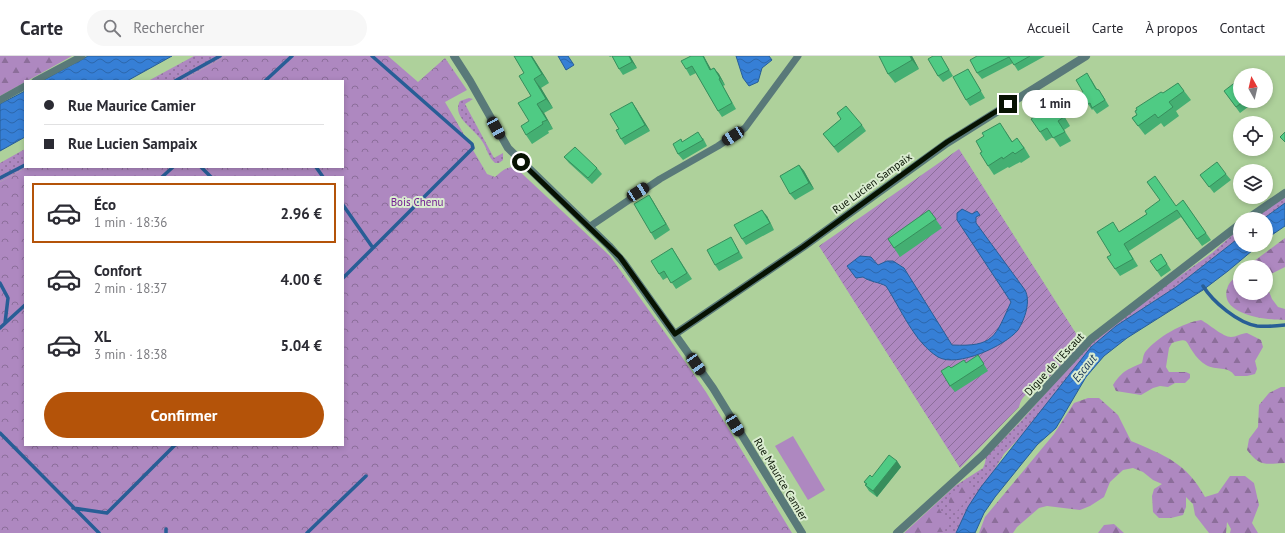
<!DOCTYPE html>
<html lang="fr">
<head>
<meta charset="utf-8">
<style>
  body { margin:0; font-family:"PT Sans",sans-serif; background:#f7f7f7; color:#2b2b33; height:100vh; display:flex; flex-direction:column; font-size:15px; white-space:nowrap }
  * { box-sizing:border-box; margin:0 }
  p { font-size:13px; color:#7c7c81 }
  .icon { flex:none; width:22px; height:22px; fill:none; stroke:currentColor; stroke-width:2; stroke-linecap:round; stroke-linejoin:round }
  .map { position:relative; flex:1; overflow:hidden }
  .sheet { position:absolute; left:24px; top:120px; width:320px; height:270px; display:flex; flex-direction:column; background:#fff; border-radius:0px; box-shadow:0 2px 6px #0003 }
  .sheet>* { flex:none }
  .guide { position:absolute; left:24px; top:24px; width:320px; height:88px; border-radius:0px; box-shadow:0 2px 6px #0003; display:grid; align-content:center; height:88px; padding:0 20px; background:#fff }
  .needle { width:26px; rotate:352deg }
  .fabs { position:absolute; left:1233px; top:12px; display:grid; gap:8px }
  .fabs a { display:grid; place-items:center; width:40px; height:40px; border-radius:50%; background:#fff; box-shadow:0 2px 6px #0003; font-size:20px }
  .end { position:absolute; width:18px; height:18px; margin:-9px; border:5px solid #071202; background:#fff; box-shadow:0 0 0 2px #fff }
  .from { border-radius:50% }
  .bubble { position:absolute; height:28px; border-radius:14px; background:#fff; box-shadow:0 2px 6px #0003; font-size:13px; font-weight:700; line-height:28px; text-align:center }
  .car { position:absolute; width:12px; height:24px; margin:-12px -6px; border-radius:5px; box-shadow:0 0 3px 1px #0007; background:linear-gradient(#222 24%,#8ab4d8 0 40%,#222 0 76%,#8ab4d8 0 86%,#222 0) }
  .guide b { display:flex; align-items:center; gap:14px; height:38px; font-size:15px }
  .guide b+b { border-top:1px solid #e1e1e2 }
  .guide i { width:10px; height:10px; background:#2b2b33 }
  ul { padding:7px 0 0; list-style:none }
  li { display:flex; align-items:center; gap:12px; height:60px; margin:0 8px 6px; padding:0 12px; border:2px solid transparent; border-radius:0px }
  li div { flex:1 }
  li b { display:block; font-size:15px }
  li em { font-style:normal; font-weight:700 }
  li.current { border-color:#b45309 }
  li>.icon { width:36px; height:36px; stroke-width:1.5 }
  .primary-button { display:flex; gap:8px; margin-top:auto; padding:8px 20px }
  .primary-button a { flex:1; height:46px; border-radius:24px; background:#b45309; color:#fff; font-size:16px; font-weight:700; line-height:46px; text-align:center }
  header { display:flex; align-items:center; gap:24px; box-sizing:border-box; height:56px; padding:0 20px; background:#fff; border-bottom:1px solid #e1e1e2 }
  header strong { font-size:19px }
  nav { display:flex; gap:22px; margin-inline-start:auto; font-size:14px }
  .search { width:280px; height:36px; background:#f7f7f7; display:flex; align-items:center; gap:10px; box-sizing:border-box; padding:0 14px; border-radius:22px; color:#7c7c81; font-size:15px }
  .map>svg:first-child { display:block }
  .grass { fill:url(#grass-dots) }
  .forest { fill:url(#forest-firs) }
  .park { fill:url(#park-crowns); fill-rule:evenodd }
  .garden { fill:url(#garden-furrows) }
  .pitch { fill:#ae88c0 }
  .water { fill:url(#water-waves); stroke:#285e96 }
  .lines { fill:none; stroke-linecap:round; stroke-linejoin:round }
  .stream { stroke:#285e96; stroke-width:3.5 }
  .service { stroke:#597979; stroke-width:7 }
  .minor { stroke:#597979; stroke-width:8 }
  .wall { fill:#44af72 }
  .shaded-wall { fill:#378e5c }
  .building { fill:#4fcb84; stroke:#378e5c }
  .route { stroke:#071202; stroke-width:5 }
  .labels { text-anchor:middle; dominant-baseline:central; stroke-width:4; stroke-linejoin:round; paint-order:stroke }
  .street-label { font-size:11px; fill:#071202; stroke:#daecd0 }
  .park-label { font-size:11px; fill:#731f92; stroke:#daecd0 }
  .water-label { font-size:12px; font-style:italic; fill:#153255; stroke:#daecd0 }
</style>
</head>
<body>
<header>
<strong>Carte</strong>
<div class="search"><svg class="icon" aria-label="search" viewBox="0 0 24 24"><circle cx="10" cy="10" r="6"/><path d="M15 15l6 6"/></svg>Rechercher</div>
<nav><a>Accueil</a><a>Carte</a><a>À propos</a><a>Contact</a></nav>
</header>
<div class="map">
<svg width="1285" height="477" viewBox="0 0 1285 477">
  <defs>
    <pattern id="grass-dots" width="8" height="8" patternUnits="userSpaceOnUse"><rect width="8" height="8" fill="#ae88c0"/><path d="M2 2h.1M6 6h.1" fill="none" stroke="#8c6e9a" stroke-width="1.8" stroke-linecap="round"/></pattern>
    <pattern id="forest-firs" width="22" height="20" patternUnits="userSpaceOnUse"><rect width="22" height="20" fill="#ae88c0"/><path d="M5 1l3.5 6h-7zM16 11l3.5 6h-7z" fill="#8c6e9a"/></pattern>
    <pattern id="park-crowns" width="20" height="18" patternUnits="userSpaceOnUse"><rect width="20" height="18" fill="#ae88c0"/><path d="M2 6a3 3 0 1 1 6 0M12 15a3 3 0 1 1 6 0" fill="none" stroke="#8c6e9a"/></pattern>
    <pattern id="garden-furrows" width="10" height="10" patternUnits="userSpaceOnUse"><rect width="10" height="10" fill="#ae88c0"/><path d="M-1 1l2-2M0 10L10 0M9 11l2-2" fill="none" stroke="#8c6e9a"/></pattern>
    <pattern id="water-waves" width="16" height="10" patternUnits="userSpaceOnUse"><rect width="16" height="10" fill="#367fd6"/><path d="M0 5q4-4 8 0t8 0" fill="none" stroke="#2c67ab"/></pattern>
  </defs>
  <rect width="100%" height="100%" fill="#aed19b"/>
  <path class="grass" d="M194 0H226L181 25H148Z
    M469 42 473 43 465 48 494 102 503 97V104L499 107H495C488 101 487 92 482 85 475 73 451 61 460 45Z
    M25 93V111H27L0 126V107Z
    M1285 141V147L1263 163H1253Z
    M1240 172V181L1176 231 1116 270 1091 291 1023 378 1004 398 956 477H904L955 430 983 412 985 407 986 401 1022 364 1088 289 1167 229 1212 197Z"/>
  <path class="forest" d="M0 0H72L0 40Z
    M1285 182V211L1269 219 1266 226V211H1246Z
    M1240 216V237H1266V228L1272 243 1278 251 1285 253V264C1268 264 1216 259 1228 230 1230 225 1237 220 1240 216Z
    M1201 264C1209 268 1223 281 1231 281 1236 281 1242 277 1247 277L1261 284 1263 291 1255 305 1257 313 1255 318 1247 320H1235C1228 309 1216 315 1206 309 1201 306 1196 301 1193 296 1185 285 1189 281 1172 287L1169 292 1166 311 1169 316H1186L1190 318V322L1185 327H1175L1168 331 1160 330 1153 332 1141 339 1116 335 1113 329C1123 314 1127 314 1142 307 1143 304 1143 298 1146 295 1158 281 1182 267 1201 264Z
    M1281 331H1285V407C1265 408 1260 411 1247 394L1249 383 1258 371 1259 349 1269 337Z
    M1088 342H1099L1118 359 1131 385C1164 399 1187 407 1205 441L1218 437 1230 420H1245L1254 427 1259 449 1252 467 1258 477H1230L1231 473 1227 466 1226 477H1209L1195 459 1193 448 1186 441V451L1183 459 1171 462H1159L1153 456 1152 440 1154 433 1162 428 1153 424 1143 416 1133 412 1123 414 1110 426 1104 441 1090 450 1080 454 1047 450 1039 452 1017 471 1013 477H979L985 461 1054 378 1074 347Z
    M966 427 971 429 972 438 957 455C951 453 947 445 949 439Z
    M935 451 939 452C943 462 952 461 944 476L909 477Z
    M1114 468 1124 477H1098L1104 469Z"/>
  <path class="park" d="M226 0H388L418 26 445 2 467 34 445 46 487 118 495 121C502 115 505 111 515 111L610 200 668 281 706 336 792 477H0V126L27 111H343V25H181ZM25 121H343V389H25Z"/>
  <path class="garden" d="M959 93 1082 287 1037 334C1027 336 1021 341 1019 351L960 412 819 190Z"/>
  <path class="pitch" d="M793 380 825 434 808 444 775 390Z"/>
  <path class="water" d="M88 0H172L127 25H42Z
    M558 0H568L574 9 566 14Z
    M736 0H769L772 4 762 12 758 26 749 30 743 22Z
    M25 35V81L0 95V48Z
    M1285 147V170L1266 183V163H1263Z
    M962 153 972 158 977 155 980 159 976 161V167L1025 234C1031 245 1025 263 1018 274 1005 290 957 312 938 301 914 286 901 253 886 230 879 226 870 226 863 221L856 222 847 210 860 200 871 201 878 209 887 205H893L904 212 952 289C994 291 995 281 1011 246L957 164V157Z
    M1240 181V189H1259L1228 215 1203 234 1127 282 1104 300 1086 321 1056 372 1037 389 995 441 984 457 975 477H956L968 451 981 431 1091 291 1116 270 1176 231Z"/>
  <g class="lines">
    <path class="stream" d="M175 25 220 0
      M265 25 292 0
      M201 111 211 121
      M316 111 323 121
      M162 121 173 111
      M0 122 25 109
      M343 149 373 192
      M343 222 473 92 472 88 372 0
      M0 227 8 242 5 267
      M1203 230C1213 246 1238 267 1257 270 1266 271 1276 270 1285 269
      M0 272 25 249
      M0 377 99 477
      M73 452 107 457 175 389
      M166 473V477
      M307 477 366 420"/>
    <path class="service" d="M35 25 82 0
      M0 44 25 30
      M589 171 660 123 718 90 745 72 798 0"/>
    <path class="minor" d="M454 0 470 25 508 92 609 190 624 207 713 332 802 477
      M1247 163 1285 137
      M675 278 803 191 947 87 1086 0
      M897 477 983 399 1091 283 1240 168"/>
  </g>
  <path class="wall" d="M514 0H532L549 27 541 32 553 52 544 57 553 73 548 75 549 77 532 88 526 79 529 65 531 40 524 17Z
    M609 0H630L637 12 623 19 619 13 612 0 610 1Z
    M691 0H704L711 14 714 12 719 18 725 29 723 30 736 53 722 61 718 55 696 17 690 20 686 13Z
    M879 0H912L919 13 895 27 888 18Z
    M933 0H941L953 20 943 26 938 20Z
    M977 0H1045L1018 15 1013 7 982 23 977 17Z
    M968 13 985 42 970 50 966 44Z
    M1091 23 1097 33 1103 40 1109 50 1097 58 1093 53 1092 54 1088 48 1083 36Z
    M1178 27 1191 44 1176 55 1179 60 1164 71 1161 67 1145 79 1132 62 1163 37Z
    M1224 35 1240 45H1252V48L1240 57Z
    M632 46 636 52 650 75 625 89 621 83 619 73Z
    M837 57 862 69 866 75 838 97 823 78 841 63Z
    M1062 57 1070 70 1064 74 1071 85 1060 91 1053 81 1046 85 1040 76Z
    M1006 76 1012 85 1024 91 1030 101 1021 107 1020 106 1009 112 1008 111 994 119 988 110Z
    M703 82 707 90 683 104 678 98 683 86Z
    M564 101 597 112 602 118 592 128 569 107Z
    M799 109 804 115 814 133 795 144 790 138Z
    M1226 118 1231 124 1214 137 1200 119Z
    M649 139 670 174 655 184 651 177Z
    M1160 144 1176 150 1183 144 1211 184 1202 190 1181 161 1129 195 1138 210 1120 220 1115 213 1111 199 1120 175 1147 158Z
    M929 154 942 172 900 201 888 183Z
    M767 160 774 174 746 189 742 183Z
    M735 188 743 202 719 215 715 209Z
    M672 192 692 223 676 233 668 221 663 224 659 218Z
    M1161 198 1171 214 1161 221 1157 215Z
    M982 305 988 315 955 336 950 330 951 312 966 307Z
    M897 405 901 411 877 441 869 435 865 429 866 428 864 426Z"/>
  <path class="shaded-wall" d="M531 0H532L549 27 542 18Z
    M629 0H630L637 12 632 6Z
    M703 0 704 1 715 20 710 14Z
    M910 0H912L919 13 912 4Z
    M714 12 719 18 725 29 720 22Z
    M534 23 541 32 553 52 546 43Z
    M632 46 636 52 650 75 645 69Z
    M537 48 544 57 553 73 547 64Z
    M1056 48 1062 57 1070 70 1064 61Z
    M799 109 804 115 814 133 809 127Z
    M649 139 653 145 670 174 666 168Z
    M762 154 767 160 774 174 770 167Z
    M897 405 901 411 877 441 873 435Z"/>
  <path class="building" d="M514 0H531L542 18 534 23 546 43 537 48 547 64 542 66 543 68 526 79 521 70 529 65 518 47 531 40 519 20 524 17Z
    M612 0H629L632 6 619 13Z
    M691 0H703L710 14 714 12 720 22 719 23 732 47 718 55 692 10 686 13 681 5Z
    M879 0H910L912 4 888 18Z
    M933 0H941L949 14 938 20 928 3Z
    M977 0H1030L1014 9 1009 1 977 17 970 4Z
    M968 13 981 35 966 44 953 21Z
    M1087 17 1096 33 1099 34 1105 44 1092 52 1090 47 1088 48 1081 37 1083 36 1076 24Z
    M1237 25 1240 28V45H1244L1236 51 1224 35Z
    M1178 27 1184 35 1169 46 1173 51 1158 62 1155 58 1138 70 1132 62 1137 59 1135 55 1137 54 1136 52 1161 36 1163 37Z
    M632 46 645 69 621 83 616 74 619 73 610 58Z
    M1056 48 1064 61 1058 65 1065 76 1053 82 1047 72 1040 76 1031 63Z
    M846 50 862 69 834 91 823 78 841 63 837 57Z
    M1000 67 1012 86 1017 82 1024 92 1015 98 1013 96 1003 103 1002 101 988 110 980 97 982 96 976 85 984 80 982 77Z
    M698 76 703 84 678 98 673 88 681 83 682 86Z
    M1285 76V86L1280 81Z
    M575 91 597 112 588 122 564 101Z
    M1217 106 1226 118 1209 131 1200 119Z
    M799 109 809 127 790 138 780 120Z
    M1155 120 1176 150 1183 144 1206 177 1197 183 1177 154 1124 188 1133 203 1115 213 1107 201 1111 199 1097 176 1113 166 1119 176 1147 158 1145 155 1160 144 1147 126Z
    M649 139 666 168 651 177 634 148Z
    M762 154 770 167 742 183 734 169Z
    M929 154 936 163 894 192 888 183Z
    M731 181 739 196 715 209 707 194Z
    M672 192 687 217 671 227 664 215 659 218 651 205Z
    M1161 198 1167 208 1157 215 1150 205Z
    M978 299 984 308 950 330 941 315 949 310 951 312 964 304 966 307Z
    M889 399 897 405 873 435 865 429 867 428 864 426 870 419 872 421Z"/>
  <g class="lines">
    <path class="route" d="M521 106 620 201 675 278 803 191 947 86 1008 48"/>
  </g>
  <g class="labels">
    <g class="street-label">
      <text transform="translate(872 127) rotate(-36)">Rue Lucien Sampaix</text>
      <text transform="translate(1054 308) rotate(-47)">Digue de l'Escaut</text>
      <text transform="translate(781 423) rotate(59)">Rue Maurice Camier</text>
    </g>
    <g class="park-label">
      <text x="417" y="146">Bois Chenu</text>
    </g>
    <g class="water-label">
      <text transform="translate(1084 312) rotate(-52)">Escaut</text>
    </g>
  </g>
</svg>
<div class="fabs">
<a><svg class="needle" viewBox="-14 -14 28 28"><path d="M0-13l5 13h-10z" fill="#e53935"/><path d="M0 13l5-13h-10z" fill="#7c7c81"/></svg></a>
<a><svg class="icon" aria-label="locate" viewBox="0 0 24 24"><circle cx="12" cy="12" r="6"/><path d="M12 2v4M12 18v4M2 12h4M18 12h4"/></svg></a>
<a><svg class="icon" aria-label="layers" viewBox="0 0 24 24"><path d="M12 4l9 5-9 5-9-5zM3 14l9 5 9-5"/></svg></a>
<a>+</a>
<a>−</a>
</div>
<i class="end from" style="left:521px;top:106px"></i>
<i class="end" style="left:1008px;top:48px"></i>
<div class="bubble" style="left:1022px;top:34px;width:66px">1 min</div>
<i class="car" style="left:496px;top:72px;rotate:151deg"></i>
<i class="car" style="left:733px;top:80px;rotate:237deg"></i>
<i class="car" style="left:638px;top:136px;rotate:57deg"></i>
<i class="car" style="left:696px;top:308px;rotate:146deg"></i>
<i class="car" style="left:735px;top:369px;rotate:148deg"></i>
<div class="guide">
<b><i class="from"></i>Rue Maurice Camier</b>
<b><i></i>Rue Lucien Sampaix</b>
</div>
<section class="sheet">
<ul>
<li class="current"><svg class="icon" aria-label="car" viewBox="0 0 24 24"><path d="M5 17H2v-5l4-1 3-4h7l3 4 3 1v5h-3M9 17h6M6 11h13"/><circle cx="7" cy="17" r="2"/><circle cx="17" cy="17" r="2"/></svg><div><b>Éco</b><p>1 min · 18:36</p></div><em>2.96 €</em></li>
<li><svg class="icon" aria-label="car" viewBox="0 0 24 24"><path d="M5 17H2v-5l4-1 3-4h7l3 4 3 1v5h-3M9 17h6M6 11h13"/><circle cx="7" cy="17" r="2"/><circle cx="17" cy="17" r="2"/></svg><div><b>Confort</b><p>2 min · 18:37</p></div><em>4.00 €</em></li>
<li><svg class="icon" aria-label="car" viewBox="0 0 24 24"><path d="M5 17H2v-5l4-1 3-4h7l3 4 3 1v5h-3M9 17h6M6 11h13"/><circle cx="7" cy="17" r="2"/><circle cx="17" cy="17" r="2"/></svg><div><b>XL</b><p>3 min · 18:38</p></div><em>5.04 €</em></li>
</ul>
<div class="primary-button"><a>Confirmer</a></div>
</section>
</div>
</body>
</html>
